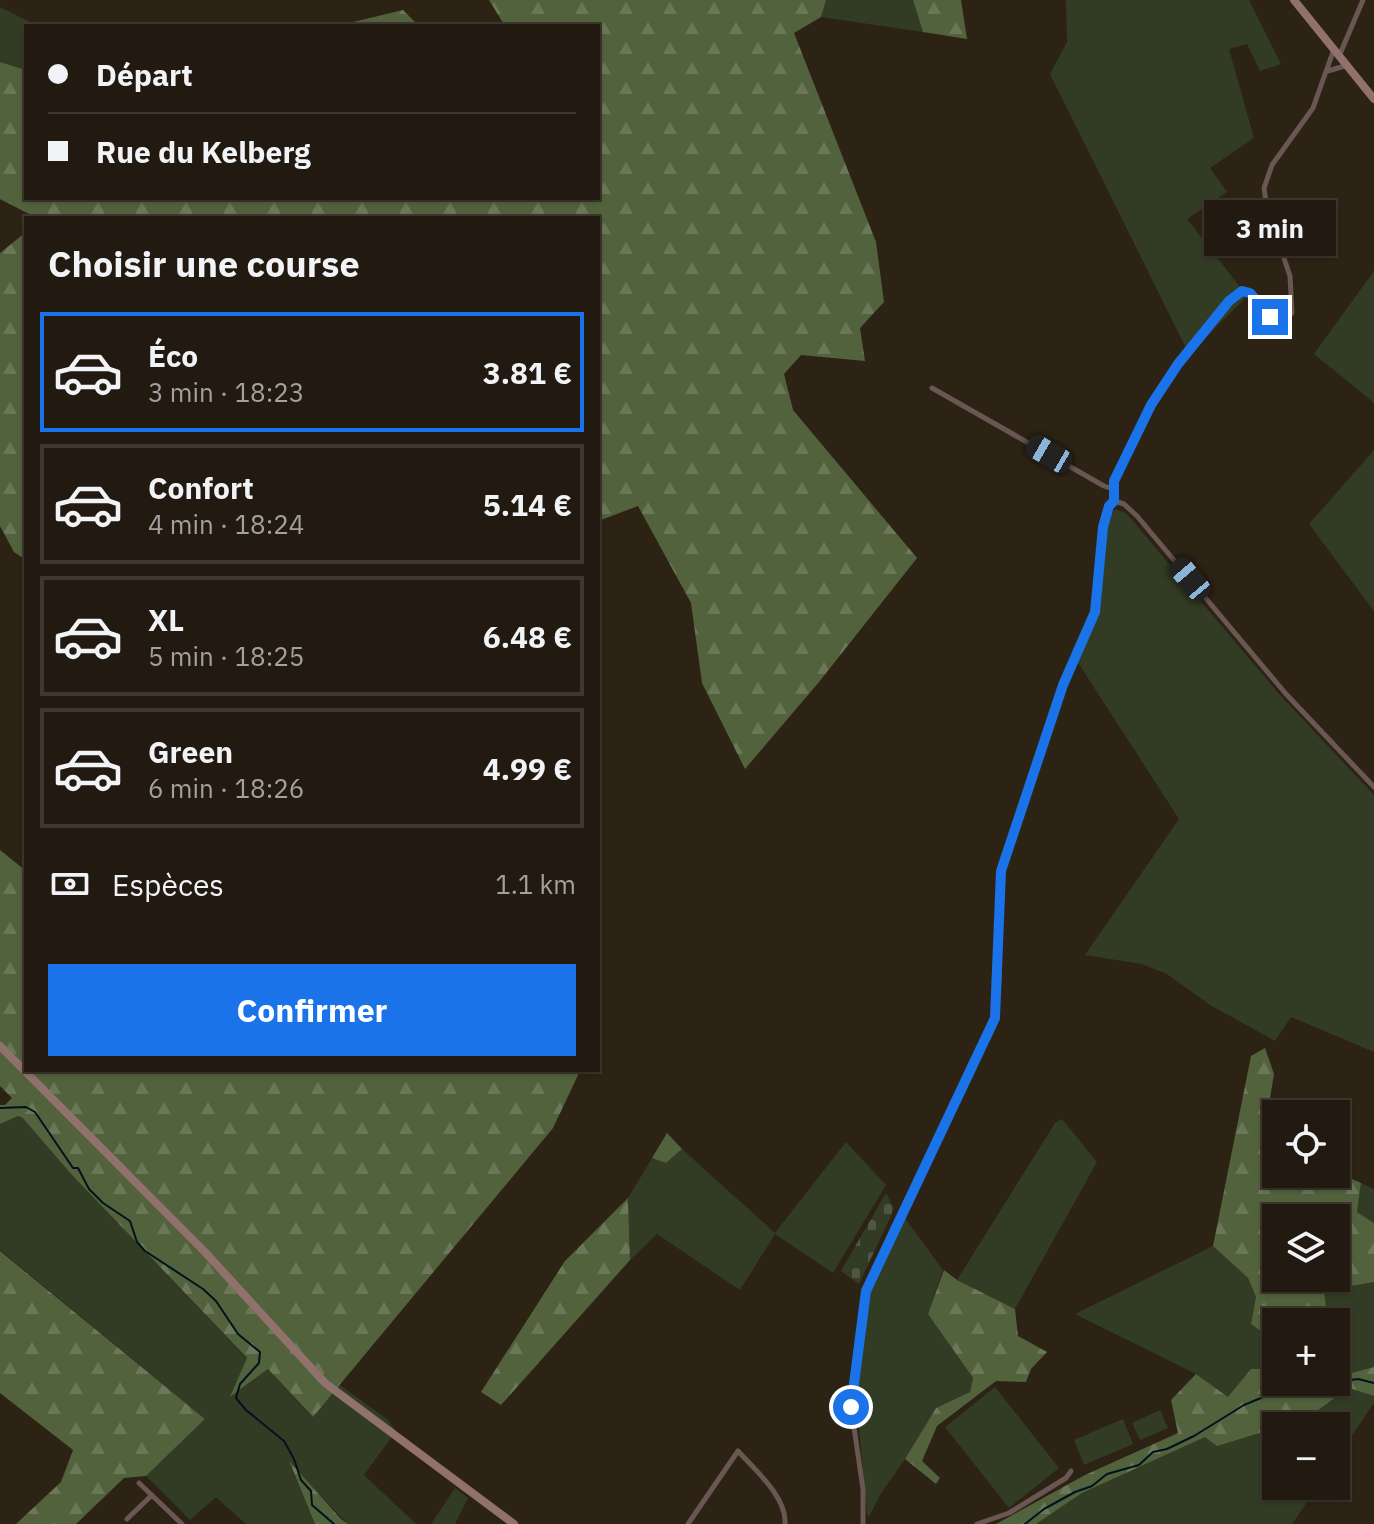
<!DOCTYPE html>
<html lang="fr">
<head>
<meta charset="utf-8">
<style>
  body { margin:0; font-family:"IBM Plex Sans",sans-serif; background:#2e271e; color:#f1f3f6; height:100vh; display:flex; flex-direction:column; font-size:30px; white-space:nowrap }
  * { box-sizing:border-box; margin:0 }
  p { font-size:26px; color:#a2a19f }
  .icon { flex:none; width:44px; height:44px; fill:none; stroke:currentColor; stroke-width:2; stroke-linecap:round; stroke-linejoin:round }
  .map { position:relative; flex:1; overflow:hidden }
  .drawer { position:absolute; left:24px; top:216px; width:576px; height:856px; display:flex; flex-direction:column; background:#221a10; border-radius:0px; box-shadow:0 2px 6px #0004,0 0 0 2px #3f3830 }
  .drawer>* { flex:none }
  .banner { position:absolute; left:24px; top:24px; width:576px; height:176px; border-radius:0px; box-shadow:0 2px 6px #0004,0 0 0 2px #3f3830; display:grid; align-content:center; height:176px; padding:0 24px; background:#221a10 }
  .controls { position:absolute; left:1262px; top:1100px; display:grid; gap:16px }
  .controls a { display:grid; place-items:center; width:88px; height:88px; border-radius:0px; background:#221a10; box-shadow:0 2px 6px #0004,0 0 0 2px #3f3830; font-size:40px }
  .end { position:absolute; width:36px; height:36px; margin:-18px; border:10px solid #1a73e8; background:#fff; box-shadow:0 0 0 4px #fff }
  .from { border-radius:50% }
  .bubble { position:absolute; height:56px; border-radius:0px; background:#221a10; box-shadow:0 2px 6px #0004,0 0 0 2px #3f3830; font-size:26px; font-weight:700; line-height:56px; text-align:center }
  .car { position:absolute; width:24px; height:48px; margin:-24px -12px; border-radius:10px; box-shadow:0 0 6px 2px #0007; background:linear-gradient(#222 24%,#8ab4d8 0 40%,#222 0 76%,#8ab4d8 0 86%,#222 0) }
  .banner b { display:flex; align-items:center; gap:28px; height:76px; font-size:30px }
  .banner b+b { border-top:2px solid #3f3830 }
  .banner i { width:20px; height:20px; background:#f1f3f6 }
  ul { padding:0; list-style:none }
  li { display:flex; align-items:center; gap:24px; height:120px; margin:0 16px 12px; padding:0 8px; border:4px solid #3f3830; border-radius:0px }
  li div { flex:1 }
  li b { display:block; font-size:30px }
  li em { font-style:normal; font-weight:700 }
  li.selected { border-color:#1a73e8 }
  li>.icon { width:72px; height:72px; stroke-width:1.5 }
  h2 { padding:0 24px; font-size:36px; line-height:96px }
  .pay { display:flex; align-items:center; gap:20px; height:88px; padding:0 24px; font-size:30px }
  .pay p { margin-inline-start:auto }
  .cta { display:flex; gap:16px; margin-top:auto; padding:16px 24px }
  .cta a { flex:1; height:92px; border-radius:0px; background:#1a73e8; color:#fff; font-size:32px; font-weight:700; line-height:92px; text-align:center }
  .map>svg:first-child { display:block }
  .grass { fill:#323c24 }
  .forest { fill:url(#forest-firs); fill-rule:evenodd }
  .cemetery { fill:url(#cemetery-stones) }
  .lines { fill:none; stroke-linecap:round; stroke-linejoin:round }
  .stream { stroke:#00131d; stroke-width:2 }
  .street { stroke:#6a5652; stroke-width:5 }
  .secondary { stroke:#91716b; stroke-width:8 }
  .route { stroke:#1a73e8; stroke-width:10 }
</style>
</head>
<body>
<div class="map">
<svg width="1374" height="1524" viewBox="0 0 1374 1524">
  <defs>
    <pattern id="forest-firs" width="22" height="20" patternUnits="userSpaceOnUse" patternTransform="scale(2)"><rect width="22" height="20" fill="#52623d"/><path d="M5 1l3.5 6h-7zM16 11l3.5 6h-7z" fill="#6a7758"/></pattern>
    <pattern id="cemetery-stones" width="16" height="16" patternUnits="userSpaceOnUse" patternTransform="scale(2)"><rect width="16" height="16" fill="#323c24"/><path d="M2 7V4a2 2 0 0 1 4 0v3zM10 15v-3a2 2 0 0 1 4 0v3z" fill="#4f5742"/></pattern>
  </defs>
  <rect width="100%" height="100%" fill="#2d2315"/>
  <path class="grass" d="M826 0H913L923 32 821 17Z
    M1066 0H1249L1281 64 1260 71 1247 44 1229 49 1254 138 1210 168 1227 192 1187 219 1247 296 1189 354 1050 74 1067 42Z
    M0 7 38 26H26V70L0 62Z
    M1374 271V403L1314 354Z
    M1374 450V611L1309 524Z
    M1115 509 1126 513 1280 695 1374 795V1052L1291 1017 1275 1041 1210 1005 1167 974 1142 964 1085 955 1179 819 1077 661C1085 644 1095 627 1100 608 1106 580 1097 530 1115 509Z
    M18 1116H22L72 1175 247 1359 232 1396 268 1369 312 1417 340 1385 388 1420 396 1431 364 1475 416 1524H348L290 1465 315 1524H246L216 1497 190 1520 146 1476 205 1419 0 1250V1124Z
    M1062 1119 1097 1162 1015 1309 957 1280 1055 1123Z
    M846 1142 886 1185 833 1273 775 1234 740 1290 657 1234 630 1260 628 1198 652 1158 666 1163 682 1149 775 1233Z
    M1361 1183 1374 1189V1223L1357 1212Z
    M904 1217 943 1270 928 1314 973 1378 970 1392 936 1408 905 1459 880 1495 869 1517 867 1514 857 1406 867 1292Z
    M1213 1246 1248 1278 1256 1297 1251 1324 1276 1342V1374L1268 1369 1228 1397 1196 1374 1075 1314Z
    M1374 1282V1367L1336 1377V1322H1328L1323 1291Z
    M995 1387 1059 1468 1009 1508 945 1427Z
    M1349 1388 1374 1396V1403L1336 1459V1426H1276V1486H1318L1292 1524H1036L1082 1493 1205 1437 1269 1430 1291 1413 1318 1411Z
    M1160 1410 1168 1428 1140 1440 1132 1423Z
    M1123 1419 1133 1444 1084 1465 1074 1440Z
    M455 1488 468 1498 455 1524H431Z"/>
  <path class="forest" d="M489 0H826L821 17 794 33 876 242 884 302 860 328 865 361 801 355 784 374 793 410 917 558 819 682 745 769 702 683 691 603 638 506 598 521V218H37L0 199V62L26 70V198H598V26H505Z
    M913 0H961L967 39 923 32Z
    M403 10 419 26H340L341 25Z
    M26 232V560L14 552 0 526V253Z
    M0 850 26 871V1070H569L579 1073 553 1128 313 1417 268 1369 230 1397 247 1358 72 1175 22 1117 18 1116 0 1124V1105H5L12 1098 0 1086Z
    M1265 1048 1274 1074 1263 1141 1276 1147V1174L1336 1172 1361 1183 1357 1212 1374 1223V1282L1324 1291 1328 1322H1276V1342L1251 1324 1256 1297 1248 1278 1213 1246 1251 1056ZM1276 1218H1336V1278H1276Z
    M667 1133 682 1149 666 1163 652 1158Z
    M628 1198 630 1260 501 1405 481 1392 565 1261Z
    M0 1251 205 1419 146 1476 124 1478 76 1524H16L61 1482 73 1450 0 1393Z
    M944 1270 957 1280 1015 1309 1018 1336 1047 1352 1031 1369 1026 1382 996 1381 937 1426 922 1461 940 1478 936 1484 905 1459 936 1408 970 1392 973 1378 928 1314Z
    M1374 1367V1396L1349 1388 1317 1411 1291 1413 1269 1430 1217 1446 1205 1437 1082 1493 1036 1524H996L1085 1475 1178 1433 1171 1400 1196 1374 1228 1397 1251 1369H1268L1276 1374V1382H1290L1298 1387 1316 1382H1336V1377Z
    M289 1461 341 1519 348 1524H315Z"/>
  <path class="cemetery" d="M886 1193 894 1209 859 1284 841 1271Z"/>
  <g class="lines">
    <path class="stream" d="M0 1108 26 1107 35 1112 73 1168H78L89 1189 103 1203 130 1221 137 1242 145 1251 203 1289 216 1301 238 1334 260 1352 259 1363 240 1384 236 1398 246 1410 284 1441 294 1459 301 1480 311 1491 312 1505 334 1524
      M1336 1382 1358 1379 1374 1383
      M1025 1524 1044 1509 1075 1492 1092 1486 1107 1474 1139 1465 1153 1452 1167 1449 1194 1436 1244 1405 1268 1395 1299 1389 1311 1382"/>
    <path class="street" d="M1340 54 1363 0
      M1328 71 1348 65
      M932 388 1104 486 1113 489
      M1114 501 1124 504 1137 516 1286 694 1374 787
      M139 1483 182 1524
      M127 1519 152 1495
      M688 1524 738 1451C755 1470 787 1497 785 1524
      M863 1524V1489L851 1407 864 1297 992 1027C1007 977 992 922 1001 871L1063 685 1095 612 1100 580 1103 527 1109 506 1114 501C1113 479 1123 462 1132 443 1158 390 1192 347 1229 301L1236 294 1245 291 1273 320H1285L1292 313 1290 276 1267 208 1264 188 1272 165 1313 108 1334 49
      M977 1524 1009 1513 1066 1478 1071 1471"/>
    <path class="secondary" d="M1294 0 1374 99
      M0 1046 204 1251 325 1383 514 1524"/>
  </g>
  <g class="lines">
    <path class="route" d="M851 1407 866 1291 995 1018 1001 871 1063 685 1095 612 1103 527 1109 506 1114 501V481L1151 405 1178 364 1229 301 1242 291 1250 293 1270 317"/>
  </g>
</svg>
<div class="controls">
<a><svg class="icon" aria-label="locate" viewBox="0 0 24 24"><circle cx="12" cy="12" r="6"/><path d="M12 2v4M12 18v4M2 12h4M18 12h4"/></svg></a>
<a><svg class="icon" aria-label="layers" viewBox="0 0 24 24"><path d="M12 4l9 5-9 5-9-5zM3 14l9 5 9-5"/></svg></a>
<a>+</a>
<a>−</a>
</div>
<i class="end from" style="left:851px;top:1407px"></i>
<i class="end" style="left:1270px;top:317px"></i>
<div class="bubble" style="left:1204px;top:200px;width:132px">3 min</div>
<i class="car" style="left:1049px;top:454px;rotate:300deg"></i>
<i class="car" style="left:1190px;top:579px;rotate:320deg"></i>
<div class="banner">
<b><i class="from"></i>Départ</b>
<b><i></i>Rue du Kelberg</b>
</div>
<section class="drawer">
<h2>Choisir une course</h2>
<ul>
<li class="selected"><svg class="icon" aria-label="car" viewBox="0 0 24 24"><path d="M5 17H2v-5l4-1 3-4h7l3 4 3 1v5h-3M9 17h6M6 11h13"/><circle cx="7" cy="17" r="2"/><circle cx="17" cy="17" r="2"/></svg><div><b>Éco</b><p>3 min · 18:23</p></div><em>3.81 €</em></li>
<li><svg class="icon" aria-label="car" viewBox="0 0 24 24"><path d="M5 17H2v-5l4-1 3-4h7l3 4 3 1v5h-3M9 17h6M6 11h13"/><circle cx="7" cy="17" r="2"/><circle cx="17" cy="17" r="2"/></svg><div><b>Confort</b><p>4 min · 18:24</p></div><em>5.14 €</em></li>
<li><svg class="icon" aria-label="car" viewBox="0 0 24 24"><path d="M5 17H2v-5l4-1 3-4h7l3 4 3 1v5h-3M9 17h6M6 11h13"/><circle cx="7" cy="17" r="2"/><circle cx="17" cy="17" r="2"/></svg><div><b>XL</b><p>5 min · 18:25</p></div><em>6.48 €</em></li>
<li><svg class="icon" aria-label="car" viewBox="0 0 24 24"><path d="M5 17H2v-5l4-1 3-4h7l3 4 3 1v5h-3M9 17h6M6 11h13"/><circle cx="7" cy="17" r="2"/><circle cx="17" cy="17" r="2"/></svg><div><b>Green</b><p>6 min · 18:26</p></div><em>4.99 €</em></li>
</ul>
<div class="pay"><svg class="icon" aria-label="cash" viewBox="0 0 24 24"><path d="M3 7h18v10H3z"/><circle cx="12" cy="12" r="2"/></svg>Espèces<p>1.1 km</p></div>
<div class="cta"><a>Confirmer</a></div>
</section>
</div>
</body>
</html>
